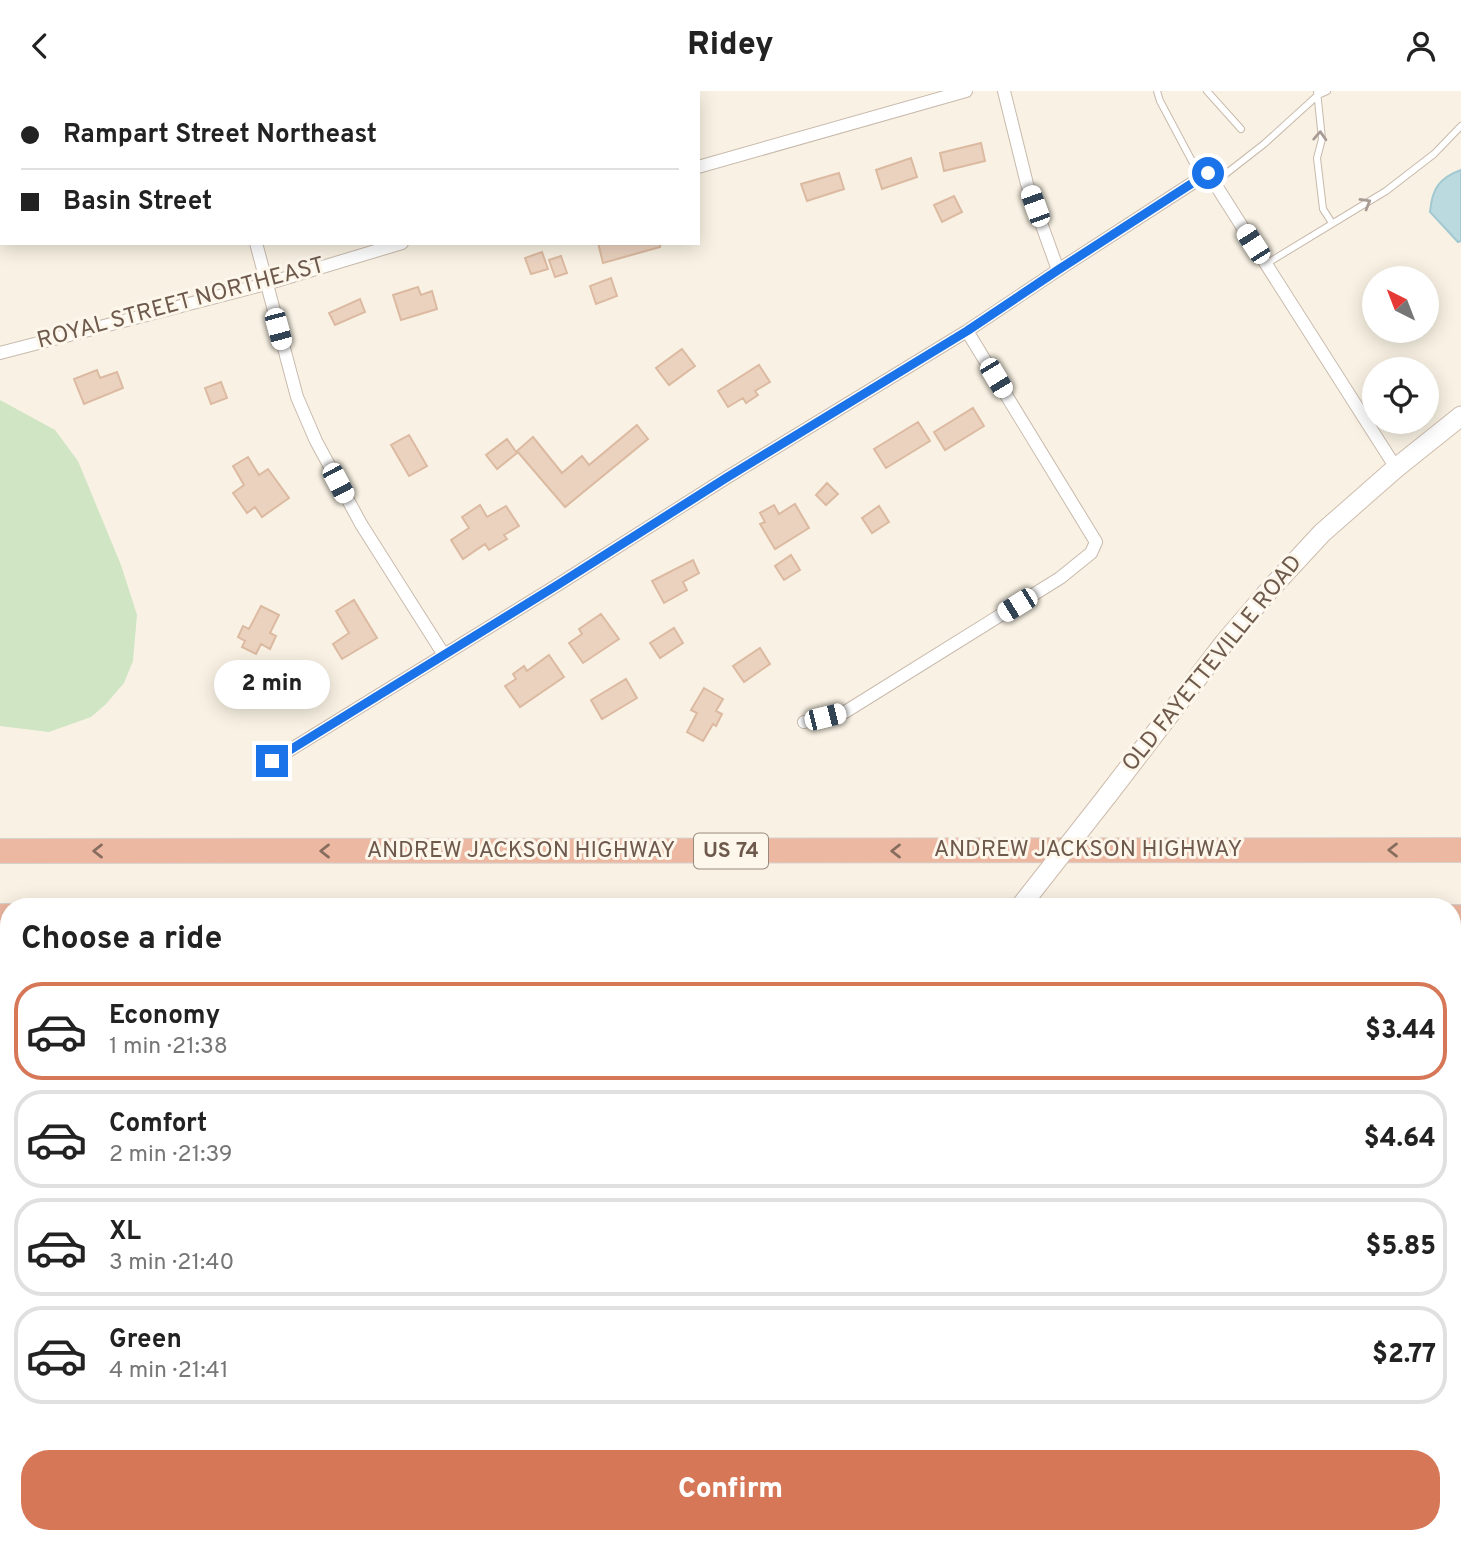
<!DOCTYPE html>
<html lang="en">
<head>
<meta charset="utf-8">
<style>
  body { margin:0; font-family:Overpass,sans-serif; background:#f2f2f2; color:#222; height:100vh; display:flex; flex-direction:column; font-size:26px; white-space:nowrap }
  * { box-sizing:border-box; margin:0 }
  p { font-size:23px; color:#767676 }
  .icon { flex:none; width:38px; height:38px; fill:none; stroke:currentColor; stroke-width:2; stroke-linecap:round; stroke-linejoin:round }
  .map { position:relative; flex:1; overflow:hidden }
  .drawer { position:absolute; left:0px; top:807px; width:1461px; height:646px; display:flex; flex-direction:column; background:#fff; border-radius:28px 28px 0 0; box-shadow:0 4px 18px #0003 }
  .drawer>* { flex:none }
  .banner { position:absolute; left:0px; top:0px; width:700px; height:154px; box-shadow:0 4px 18px #0003; display:grid; align-content:center; height:154px; padding:0 21px; background:#fff }
  .needle { width:46px; rotate:318deg }
  .buttons { position:absolute; left:1362px; top:175px; display:grid; gap:14px }
  .buttons a { display:grid; place-items:center; width:77px; height:77px; border-radius:50%; background:#fff; box-shadow:0 4px 18px #0003; font-size:35px }
  .end { position:absolute; width:32px; height:32px; margin:-16px; border:9px solid #1a73e8; background:#fff; box-shadow:0 0 0 4px #fff }
  .from { border-radius:50% }
  .bubble { position:absolute; height:49px; border-radius:24px; background:#fff; box-shadow:0 4px 18px #0003; font-size:23px; font-weight:800; line-height:49px; text-align:center }
  .car { position:absolute; width:21px; height:42px; margin:-21px -10px; border-radius:9px; box-shadow:0 0 5px 2px #0007; background:linear-gradient(#fff 24%,#345 0 40%,#fff 0 76%,#345 0 86%,#fff 0) }
  .banner b { display:flex; align-items:center; gap:24px; height:66px; font-size:26px }
  .banner b+b { border-top:2px solid #e0e0e0 }
  .banner i { width:18px; height:18px; background:#222 }
  ul { padding:0; list-style:none }
  li { display:flex; align-items:center; gap:21px; height:98px; margin:0 14px 10px; padding:0 7px; border:4px solid #e0e0e0; border-radius:28px }
  li div { flex:1 }
  li b { display:block; font-size:26px }
  li em { font-style:normal; font-weight:800 }
  li.active { border-color:#d67757 }
  li>.icon { width:63px; height:63px; stroke-width:1.5 }
  h2 { padding:0 21px; font-size:32px; line-height:84px }
  .action { display:flex; gap:14px; margin-top:auto; padding:14px 21px }
  .action a { flex:1; height:80px; border-radius:28px; background:#d67757; color:#fff; font-size:28px; font-weight:800; line-height:80px; text-align:center }
  header { display:flex; justify-content:space-between; align-items:center; height:91px; padding:0 21px; background:#fff; font-size:32px; font-weight:800 }
  .map>svg:first-child { display:block }
  .green { fill:#d0e5c4 }
  .water { fill:#bbdae0; stroke:#a2c8d1; stroke-width:2 }
  .building { fill:#ebd2bf; stroke:#dcbaa1; stroke-width:2 }
  .lines { fill:none; stroke-linecap:round; stroke-linejoin:round }
  .lane-casing { stroke:#c8baac; stroke-width:8 }
  .street-casing { stroke:#c8baac; stroke-width:14 }
  .secondary-casing { stroke:#cebcad; stroke-width:21 }
  .highway-casing { stroke:#d6d1cd; stroke-width:26 }
  .lane { stroke:#fff; stroke-width:6 }
  .street { stroke:#fff; stroke-width:12 }
  .secondary { stroke:#fff; stroke-width:19 }
  .highway { stroke:#edb8a2; stroke-width:24 }
  .secondary-bridge-casing { stroke:#cebcad; stroke-width:21; stroke-linecap:butt }
  .secondary-bridge { stroke:#fff; stroke-width:19 }
  .oneway { stroke:#a89c94 }
  .oneway2 { stroke:#876d5e }
  .route { stroke:#1a73e8; stroke-width:9 }
  .labels { text-anchor:middle; dominant-baseline:central; stroke-width:6; stroke-linejoin:round; paint-order:stroke }
  .shield { fill:#fdf6ea; stroke:#99897c; stroke-width:2 }
  .shield-label { font-size:21px; font-weight:bold; fill:#6e5a4d }
  .street-label { font-size:23px; fill:#6e5a4d; stroke:#fdf6ea }
</style>
</head>
<body>
<header><svg class="icon" aria-label="back" viewBox="0 0 24 24"><path d="M15 5l-7 7 7 7"/></svg>Ridey<svg class="icon" aria-label="person" viewBox="0 0 24 24"><circle cx="12" cy="8" r="4"/><path d="M4 21q1-7 8-7t8 7"/></svg></header>
<div class="map">
<svg width="1461" height="1452" viewBox="0 0 1461 1452">
  <rect width="100%" height="100%" fill="#f9f2e4"/>
  <path class="green" d="M0 309 55 339 78 370 121 474 137 524 133 570 124 592 106 613 91 626 49 641 0 635Z"/>
  <path class="water" d="M1461 79V150L1458 151 1430 121C1432 98 1439 87 1461 79Z"/>
  <path class="building" d="M981 52 985 70 944 80 940 62Z
    M911 67 917 86 882 98 876 79Z
    M839 82 844 98 807 110 801 93Z
    M954 105 962 121 942 131 934 114Z
    M598 152H660V156L603 172Z
    M542 161 548 178 531 183 525 167Z
    M561 165 567 182 555 186 549 169Z
    M611 187 617 205 596 213 590 195Z
    M418 196 421 204 432 200 437 218 401 229 393 204Z
    M360 208 365 221 335 234 329 222Z
    M682 258 695 275 669 294 656 277Z
    M759 274 770 291 755 300 758 304 746 312 743 307 728 316 718 300Z
    M97 279 100 287 117 281 123 297 84 313 74 288Z
    M221 291 227 307 211 313 205 297Z
    M973 317 984 335 945 359 934 341Z
    M918 331 930 350 886 377 874 358Z
    M637 334 648 348 565 416 517 360 533 346 562 382 582 365 589 374Z
    M409 344 427 375 409 385 391 354Z
    M507 348 517 362 497 378 486 364Z
    M248 366 259 384 268 378 289 407 262 426 255 416 247 422 233 402 244 394 233 375Z
    M827 392 838 403 826 414 816 404Z
    M795 413 809 437 775 458 760 433 765 431 760 422 774 414 779 423Z
    M480 414 487 426 506 415 519 435 504 444 507 448 489 459 485 453 463 468 451 449 469 437 462 426Z
    M879 415 889 431 872 442 862 427Z
    M791 464 800 479 784 489 775 475Z
    M693 469 699 482 683 491 687 499 664 512 652 490Z
    M354 509 377 547 342 568 333 553 349 542 336 520Z
    M261 515 279 524 270 542 276 545 270 558 261 553 256 563 242 556 245 550 238 546 243 535 249 538Z
    M601 523 619 548 583 572 569 552 582 543 579 538Z
    M674 537 683 552 660 567 650 552Z
    M760 557 770 573 744 591 733 575Z
    M549 564 564 586 520 616 505 595 516 588 513 583 524 575 527 580Z
    M247 572 264 582 259 591 265 595 252 617 222 600 231 585 237 588Z
    M626 588 637 607 602 628 591 609Z
    M704 597 723 608 716 620 722 623 716 635 713 633 703 650 687 641 697 622 691 619Z"/>
  <g class="lines">
    <g class="lane-casing">
      <path id="lane" d="M1157 0 1160 10 1201 87
        M1207 0 1241 38
        M1317 0 1322 48 1317 67 1323 118 1332 132
        M1214 92 1264 53 1318 4 1327 0
        M1266 173 1386 100 1434 63 1461 35
        M501 1444 507 1452"/>
    </g>
    <g class="street-casing">
      <path id="street" d="M1004 0 1027 93 1058 179
        M256 2V0
        M698 76 966 0
        M256 152 297 306 316 350 361 433 444 564
        M0 262 266 193 402 152
        M804 631 845 621 1060 487 1091 462 1096 451 967 240
        M272 670 559 493 726 387 967 240 1058 179 1208 82 1396 377
        M1452 1073 1461 1082
        M1452 1159 1461 1151
        M0 1295 9 1285
        M814 1444 820 1452
        M877 1452 893 1444
        M1286 1452 1290 1446"/>
    </g>
    <g class="secondary-casing">
      <path id="secondary" d="M1107 705 1225 551 1272 496 1322 442 1396 377 1461 325
        M354 1452 371 1444"/>
    </g>
    <g class="highway-casing">
      <path id="highway" d="M0 760 1461 759
        M0 825H9
        M1452 826H1461"/>
    </g>
    <use href="#lane" class="lane"/>
    <use href="#street" class="street"/>
    <use href="#secondary" class="secondary"/>
    <use href="#highway" class="highway"/>
    <g class="secondary-bridge-casing">
      <path id="secondary-bridge" d="M1020 816 1107 705"/>
    </g>
    <use href="#secondary-bridge" class="secondary-bridge"/>
  </g>
  <defs><path id="oneway-chevron" d="M-2-3.5L2.5 0L-2 3.5" fill="none" stroke-width="1.6" stroke-linecap="round" stroke-linejoin="round" transform="scale(1.75)"/></defs>
  <g class="oneway">
    <use href="#oneway-chevron" transform="translate(1320 45) rotate(-87)"/>
    <use href="#oneway-chevron" transform="translate(1366 112) rotate(-30)"/>
  </g>
  <g class="oneway2">
    <use href="#oneway-chevron" transform="translate(1393 759) rotate(180)"/>
    <use href="#oneway-chevron" transform="translate(98 760) rotate(180)"/>
    <use href="#oneway-chevron" transform="translate(325 760) rotate(180)"/>
    <use href="#oneway-chevron" transform="translate(896 760) rotate(180)"/>
  </g>
  <g class="lines">
    <path class="route" d="M272 670 559 493 726 387 967 240 1058 179 1208 82"/>
  </g>
  <g class="labels">
    <rect class="shield" x="694" y="742.5" width="74" height="35" rx="5"/>
    <g class="shield-label">
      <text x="731" y="760">US 74</text>
    </g>
    <g class="street-label">
      <text transform="translate(181 213) rotate(-15)">ROYAL STREET NORTHEAST</text>
      <text transform="translate(1213 573) rotate(-51)">OLD FAYETTEVILLE ROAD</text>
      <text x="1088" y="759">ANDREW JACKSON HIGHWAY</text>
      <text x="521" y="760">ANDREW JACKSON HIGHWAY</text>
    </g>
  </g>
</svg>
<div class="buttons">
<a><svg class="needle" viewBox="-14 -14 28 28"><path d="M0-13l5 13h-10z" fill="#e53935"/><path d="M0 13l5-13h-10z" fill="#767676"/></svg></a>
<a><svg class="icon" aria-label="locate" viewBox="0 0 24 24"><circle cx="12" cy="12" r="6"/><path d="M12 2v4M12 18v4M2 12h4M18 12h4"/></svg></a>
</div>
<i class="end from" style="left:1208px;top:82px"></i>
<i class="end" style="left:272px;top:670px"></i>
<div class="bubble" style="left:214px;top:569px;width:116px">2 min</div>
<i class="car" style="left:1035px;top:115px;rotate:340deg"></i>
<i class="car" style="left:1253px;top:153px;rotate:327deg"></i>
<i class="car" style="left:278px;top:238px;rotate:165deg"></i>
<i class="car" style="left:996px;top:287px;rotate:149deg"></i>
<i class="car" style="left:338px;top:392px;rotate:152deg"></i>
<i class="car" style="left:1017px;top:514px;rotate:238deg"></i>
<i class="car" style="left:825px;top:626px;rotate:76deg"></i>
<div class="banner">
<b><i class="from"></i>Rampart Street Northeast</b>
<b><i></i>Basin Street</b>
</div>
<section class="drawer">
<h2>Choose a ride</h2>
<ul>
<li class="active"><svg class="icon" aria-label="car" viewBox="0 0 24 24"><path d="M5 17H2v-5l4-1 3-4h7l3 4 3 1v5h-3M9 17h6M6 11h13"/><circle cx="7" cy="17" r="2"/><circle cx="17" cy="17" r="2"/></svg><div><b>Economy</b><p>1 min · 21:38</p></div><em>$3.44</em></li>
<li><svg class="icon" aria-label="car" viewBox="0 0 24 24"><path d="M5 17H2v-5l4-1 3-4h7l3 4 3 1v5h-3M9 17h6M6 11h13"/><circle cx="7" cy="17" r="2"/><circle cx="17" cy="17" r="2"/></svg><div><b>Comfort</b><p>2 min · 21:39</p></div><em>$4.64</em></li>
<li><svg class="icon" aria-label="car" viewBox="0 0 24 24"><path d="M5 17H2v-5l4-1 3-4h7l3 4 3 1v5h-3M9 17h6M6 11h13"/><circle cx="7" cy="17" r="2"/><circle cx="17" cy="17" r="2"/></svg><div><b>XL</b><p>3 min · 21:40</p></div><em>$5.85</em></li>
<li><svg class="icon" aria-label="car" viewBox="0 0 24 24"><path d="M5 17H2v-5l4-1 3-4h7l3 4 3 1v5h-3M9 17h6M6 11h13"/><circle cx="7" cy="17" r="2"/><circle cx="17" cy="17" r="2"/></svg><div><b>Green</b><p>4 min · 21:41</p></div><em>$2.77</em></li>
</ul>
<div class="action"><a>Confirm</a></div>
</section>
</div>
</body>
</html>
